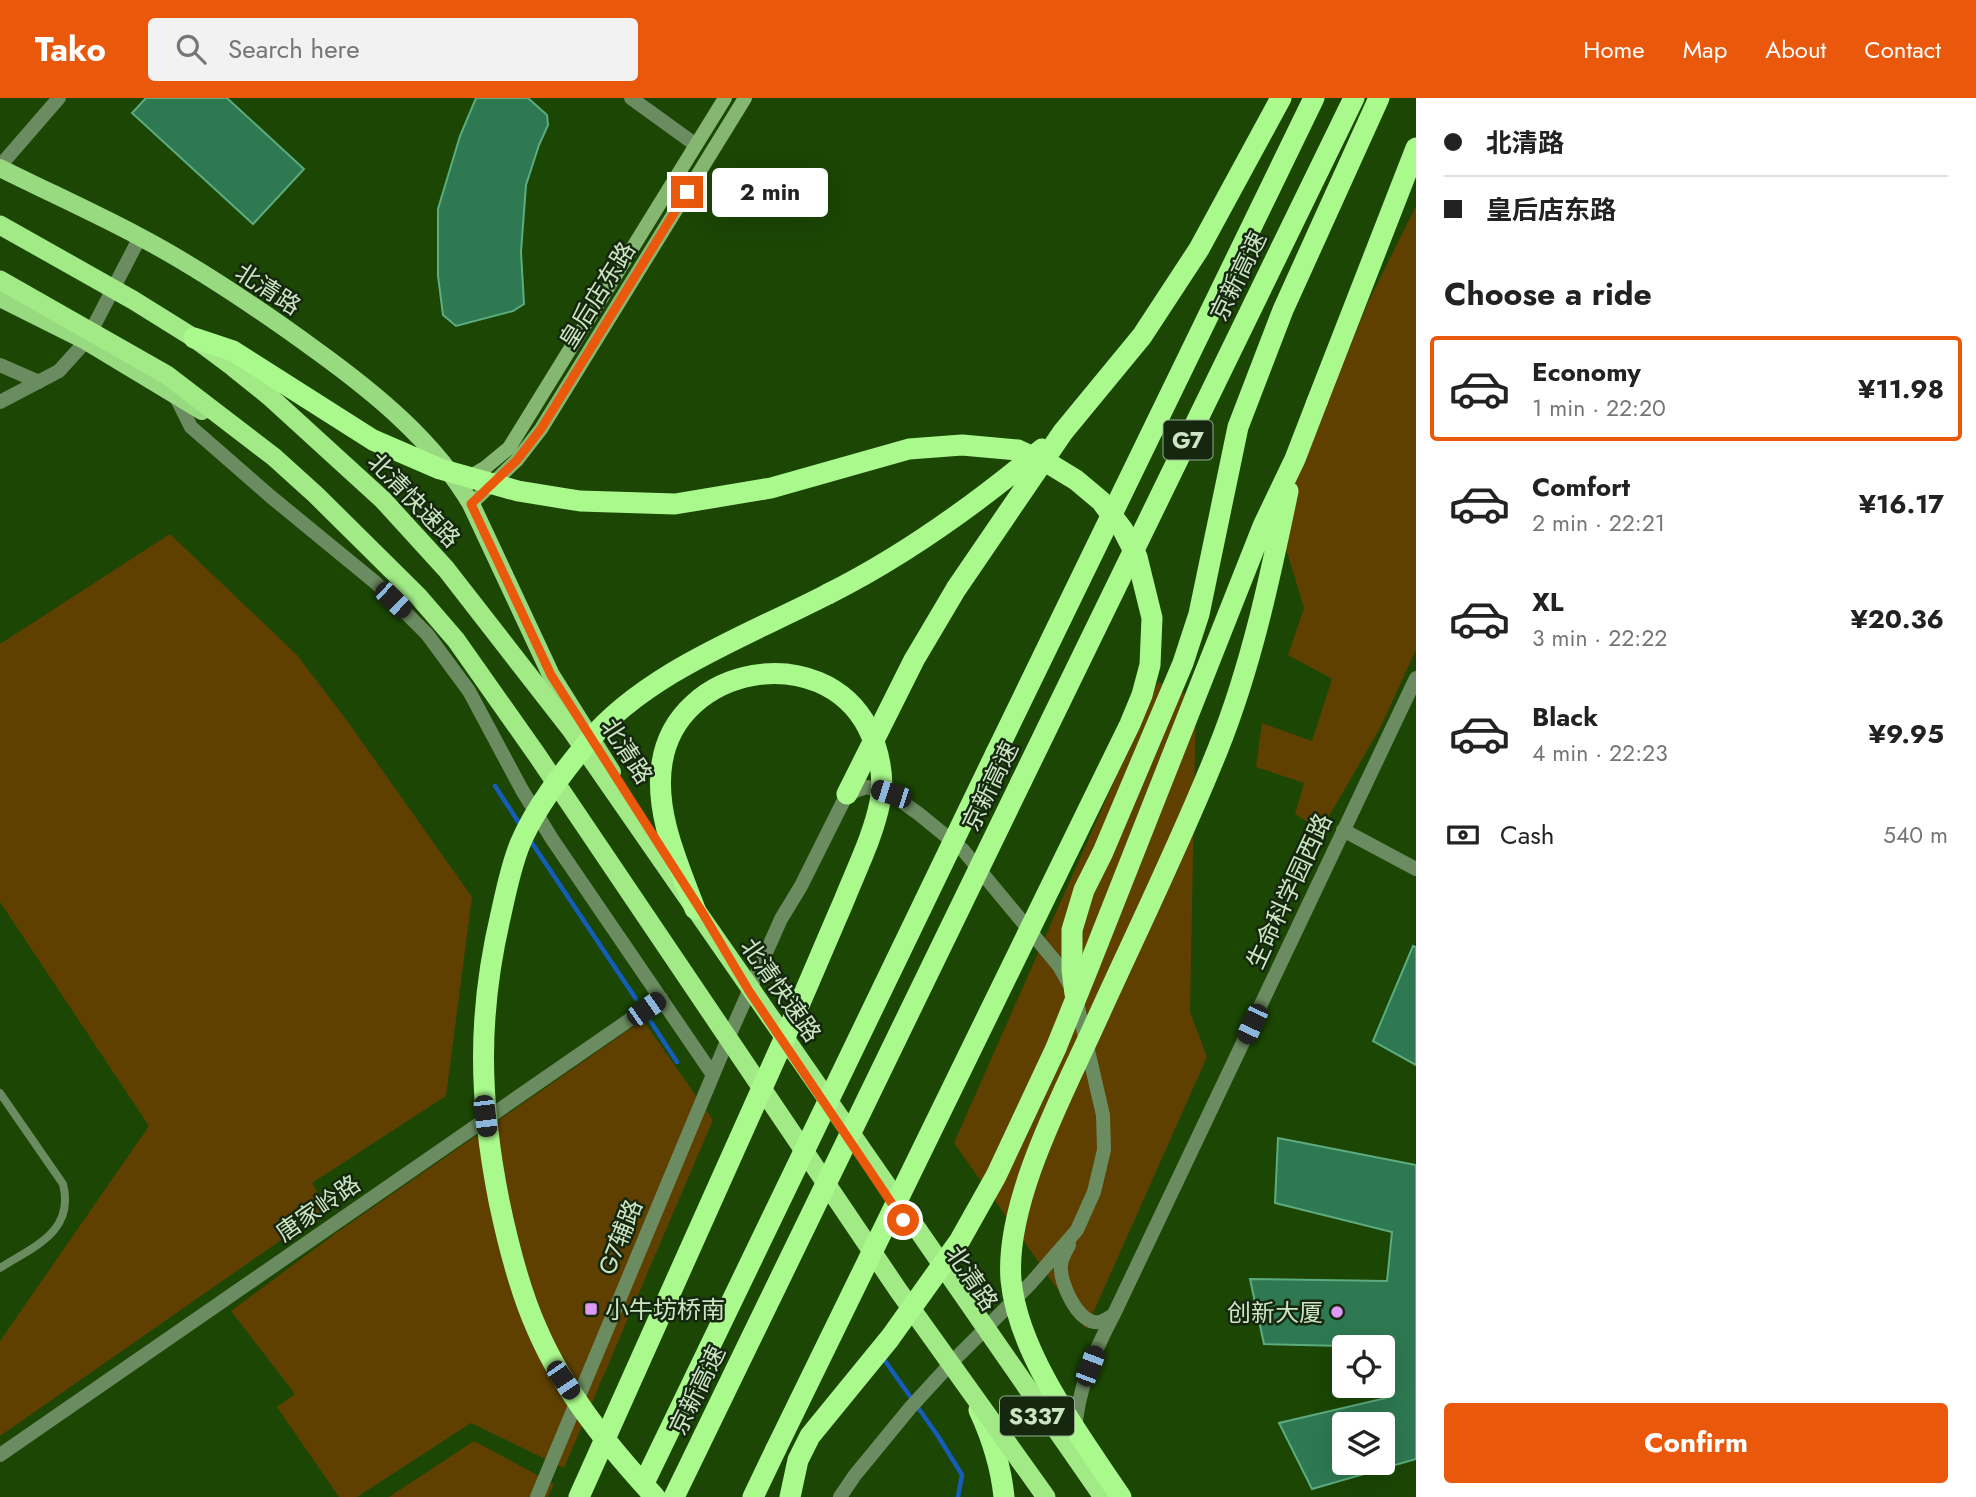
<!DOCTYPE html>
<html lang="en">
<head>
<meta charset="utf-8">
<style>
  body { margin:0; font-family:Jost,"Noto Sans SC",sans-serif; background:#f2f2f2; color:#222; height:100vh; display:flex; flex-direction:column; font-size:26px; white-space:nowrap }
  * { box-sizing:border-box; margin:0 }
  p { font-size:23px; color:#767676 }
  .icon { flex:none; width:38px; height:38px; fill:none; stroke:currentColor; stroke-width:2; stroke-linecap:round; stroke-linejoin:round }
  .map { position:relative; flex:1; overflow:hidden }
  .details { display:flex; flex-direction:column; background:#fff; width:560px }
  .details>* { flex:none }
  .guide { display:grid; align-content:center; height:154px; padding:0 28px; background:#fff }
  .fabs { position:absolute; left:1332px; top:1237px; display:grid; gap:14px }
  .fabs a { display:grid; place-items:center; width:63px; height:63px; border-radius:7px; background:#fff; box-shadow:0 7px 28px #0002; font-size:35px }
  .end { position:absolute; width:32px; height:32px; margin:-16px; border:9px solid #ea580c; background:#fff; box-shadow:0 0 0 4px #fff }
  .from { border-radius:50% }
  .bubble { position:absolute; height:49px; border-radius:7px; background:#fff; box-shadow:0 7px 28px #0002; font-size:23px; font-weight:700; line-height:49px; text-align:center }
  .car { position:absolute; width:21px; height:42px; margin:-21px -10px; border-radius:9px; box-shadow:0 0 5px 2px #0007; background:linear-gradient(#222 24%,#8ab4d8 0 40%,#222 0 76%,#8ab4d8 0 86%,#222 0) }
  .guide b { display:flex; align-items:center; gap:24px; height:66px; font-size:26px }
  .guide b+b { border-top:2px solid #e0e0e0 }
  .guide i { width:18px; height:18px; background:#222 }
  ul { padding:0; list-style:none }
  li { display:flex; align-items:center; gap:21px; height:105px; margin:0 14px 10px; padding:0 14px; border:4px solid transparent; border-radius:7px }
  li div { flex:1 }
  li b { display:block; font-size:26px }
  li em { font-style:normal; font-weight:700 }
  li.active { border-color:#ea580c }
  li>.icon { width:63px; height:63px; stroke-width:1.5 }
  h2 { padding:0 28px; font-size:32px; line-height:84px }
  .pay { display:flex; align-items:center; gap:18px; height:77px; padding:0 28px; font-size:26px }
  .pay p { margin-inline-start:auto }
  .button { display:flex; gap:14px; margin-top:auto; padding:14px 28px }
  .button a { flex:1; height:80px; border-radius:7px; background:#ea580c; color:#fff; font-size:28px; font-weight:700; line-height:80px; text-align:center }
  header { display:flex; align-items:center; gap:42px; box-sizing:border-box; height:98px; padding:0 35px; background:#ea580c; color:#fff }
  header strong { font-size:33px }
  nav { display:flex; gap:38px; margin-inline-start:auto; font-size:24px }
  .search { width:490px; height:63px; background:#f2f2f2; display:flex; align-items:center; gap:18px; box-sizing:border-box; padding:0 24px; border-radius:7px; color:#767676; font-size:26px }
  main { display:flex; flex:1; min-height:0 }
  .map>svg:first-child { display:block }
  .green { fill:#5f4000 }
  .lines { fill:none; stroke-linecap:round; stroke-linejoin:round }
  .stream { stroke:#165cb9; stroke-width:4.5 }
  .building { fill:#2e7952; stroke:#5cac7f; stroke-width:2; fill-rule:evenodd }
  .service { stroke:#6b8b60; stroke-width:8 }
  .minor { stroke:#6b8b60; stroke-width:14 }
  .tertiary { stroke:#6b8b60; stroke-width:14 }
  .secondary { stroke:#85b772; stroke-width:14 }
  .primary { stroke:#98da80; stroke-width:18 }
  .motorway { stroke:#aaf98c; stroke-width:21 }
  .trunk-bridge { stroke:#a1ea86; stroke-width:19 }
  .motorway-bridge { stroke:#aaf98c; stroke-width:21 }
  .route { stroke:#ea580c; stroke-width:9 }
  .poi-dot { fill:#dd99f3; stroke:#15270e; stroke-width:2.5 }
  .labels { text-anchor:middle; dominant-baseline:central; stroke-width:5; stroke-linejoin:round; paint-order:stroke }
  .shield { fill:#15270e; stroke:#95ac8d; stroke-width:2 }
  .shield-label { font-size:23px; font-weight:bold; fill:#cce5c3 }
  .street-label { font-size:24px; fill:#cce5c3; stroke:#15270e }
  .poi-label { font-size:24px; fill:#cce5c3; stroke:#15270e; text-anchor:start }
</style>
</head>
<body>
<header>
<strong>Tako</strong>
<div class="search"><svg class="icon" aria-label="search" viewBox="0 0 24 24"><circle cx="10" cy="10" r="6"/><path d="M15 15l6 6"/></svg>Search here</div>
<nav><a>Home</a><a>Map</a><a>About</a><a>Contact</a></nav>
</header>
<main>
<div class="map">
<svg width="1416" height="1399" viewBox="0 0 1416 1399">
  <rect width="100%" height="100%" fill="#1b4604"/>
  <path class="green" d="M1416 108V552L1380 630 1321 732 1295 716 1304 685 1256 669 1262 625 1312 643 1332 581 1288 557 1304 510 1278 424 1370 200Z
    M170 436 297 557 348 624 472 799 446 998 312 1085 327 1110 0 1338V1243L149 1028 0 804V546Z
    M1158 584 1196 601 1190 914 1207 959 1086 1231 954 1045Z
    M643 922 713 1022 564 1370 471 1325 357 1399H339L277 1309 295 1296 231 1213 336 1135Z
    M474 1343 554 1386 548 1399H389Z"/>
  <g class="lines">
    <path class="stream" d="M495 688 521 728
      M530 742 636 901
      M651 924 677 964
      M883 1260 938 1338 962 1377 958 1399"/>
  </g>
  <path class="building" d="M146 0H227L304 71 253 126 132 15Z
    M476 0H528L547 17 548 27 539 47 526 87 521 154 524 206 513 213 456 228 443 217 438 178V111L460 38Z
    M1413 848 1416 849V967L1373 943Z
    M1278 1040 1416 1067V1361L1312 1391 1279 1325 1386 1300 1384 1249 1264 1246 1250 1181 1387 1183 1392 1134 1275 1105ZM1344 1326H1382V1365H1344Z"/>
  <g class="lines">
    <path class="service" d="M0 995 63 1086C75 1134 34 1148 0 1170"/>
    <path class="minor" d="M631 0 696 47
      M0 68 59 0
      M0 267 39 284
      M0 304 59 273 86 243 140 139"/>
    <path class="tertiary" d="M174 295 191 329 270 398 376 485 427 536 469 593 522 692 552 741 713 977
      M1343 732 1416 771
      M1069 1147C1066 1153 1061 1161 1061 1168 1059 1184 1079 1228 1099 1224 1104 1223 1110 1219 1114 1216
      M1075 1333C1078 1290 1094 1254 1114 1216L1416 580
      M0 1357 661 900
      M537 1399 730 936 781 821 801 788 847 696 867 689 891 696 919 716 963 752 1059 868 1075 896 1103 1017 1104 1052 1094 1094 1077 1132 1031 1185 953 1263 910 1310 855 1377 840 1399"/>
    <path class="secondary" d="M466 381 486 369 509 350 725 0
      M471 406 517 362 541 331 745 0"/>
    <path class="primary" d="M0 70C46 93 93 114 138 138 199 170 262 213 317 253 375 295 434 343 471 406L551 577 612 674
      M0 200 86 243 202 313"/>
    <path class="motorway" d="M1317 304 1416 50
      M828 496C906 457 975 407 1042 351
      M996 655 1314 0
      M1021 684 1354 0
      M847 696 914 562 956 491 1063 334 1142 238 1199 151 1281 0
      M1075 896 1072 872V832L1084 792 1103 754 1183 565 1199 516 1238 329 1283 212 1379 0
      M979 1312C992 1340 1001 1369 1004 1399
      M753 1399 776 1351"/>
    <path class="trunk-bridge" d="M0 127 133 202 194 240 233 269 269 298 383 402 446 471 572 633 1103 1399
      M0 182 167 277 274 359 316 397 418 498 456 542 537 657 898 1192 1046 1399"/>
    <path class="motorway-bridge" d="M194 240 233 253 373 342 440 371 518 393 580 403 675 406 771 390 909 351 962 347 1018 352 1053 368 1076 382 1101 403 1123 432 1137 459 1152 520 1150 567 1142 597 1130 626 776 1351
      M646 1381 996 655
      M579 1399C646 1249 713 1099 780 950 802 902 822 853 843 805 856 772 873 739 880 704 885 680 879 652 868 630 822 541 677 567 662 665 654 714 678 766 695 811
      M655 1399C609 1349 564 1294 537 1231 519 1191 508 1146 499 1103 479 1002 477 917 501 816 506 793 511 768 520 746 535 710 563 674 588 644 646 574 749 537 828 496
      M674 1399 1021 684
      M790 1399 798 1362 810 1338 890 1240 960 1142 996 1078 1056 950 1089 868 1263 428 1295 361 1317 304
      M1121 1399C1080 1338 1018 1256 1011 1182 1005 1105 1061 1000 1093 930 1135 837 1180 746 1218 651 1251 569 1270 480 1288 393"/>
  </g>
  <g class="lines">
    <path class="route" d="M687 94 541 331 517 362 471 406 551 577 702 814 749 893 903 1122"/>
  </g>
  <g class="poi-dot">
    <rect x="584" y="1204" width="14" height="14" rx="3.5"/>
    <circle cx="1337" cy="1214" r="7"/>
  </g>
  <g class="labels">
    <g class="shield">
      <rect x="1163.5" y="322.5" width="49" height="39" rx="5"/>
      <rect x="1000" y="1298.5" width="74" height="39" rx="5"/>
    </g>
    <g class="shield-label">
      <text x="1188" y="342">G7</text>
      <text x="1037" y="1318">S337</text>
    </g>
    <g class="street-label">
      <text transform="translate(1238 178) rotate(-64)">京新高速</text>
      <text transform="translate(268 191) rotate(33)">北清路</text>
      <text transform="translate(597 197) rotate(-58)">皇后店东路</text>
      <text transform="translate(414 402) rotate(46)">北清快速路</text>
      <text transform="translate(627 653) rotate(57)">北清路</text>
      <text transform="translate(990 688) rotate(-64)">京新高速</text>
      <text transform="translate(1289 793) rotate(-65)">生命科学园西路</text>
      <text transform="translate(781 892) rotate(55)">北清快速路</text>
      <text transform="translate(318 1110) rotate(-35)">唐家岭路</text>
      <text transform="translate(620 1139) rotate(-68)">G7辅路</text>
      <text transform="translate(972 1180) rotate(56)">北清路</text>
      <text transform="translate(697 1292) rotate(-64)">京新高速</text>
    </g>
    <g class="poi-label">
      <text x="605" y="1211">小牛坊桥南</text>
      <text x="1323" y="1214" text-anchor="end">创新大厦</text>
    </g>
  </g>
</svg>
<div class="fabs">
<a><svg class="icon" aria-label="locate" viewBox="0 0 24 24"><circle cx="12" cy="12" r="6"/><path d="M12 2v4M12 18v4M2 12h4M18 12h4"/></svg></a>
<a><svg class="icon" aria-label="layers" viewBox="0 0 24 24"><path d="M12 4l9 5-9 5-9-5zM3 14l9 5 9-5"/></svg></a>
</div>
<i class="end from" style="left:903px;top:1122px"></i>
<i class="end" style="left:687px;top:94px"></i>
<div class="bubble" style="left:712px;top:70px;width:116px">2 min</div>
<i class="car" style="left:393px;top:502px;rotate:134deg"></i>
<i class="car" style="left:891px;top:696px;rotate:288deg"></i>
<i class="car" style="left:646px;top:911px;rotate:55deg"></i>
<i class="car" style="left:1252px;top:926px;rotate:205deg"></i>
<i class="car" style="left:485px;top:1018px;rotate:173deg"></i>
<i class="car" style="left:1090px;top:1268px;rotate:21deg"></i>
<i class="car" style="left:563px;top:1282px;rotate:146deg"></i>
</div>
<section class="details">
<div class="guide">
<b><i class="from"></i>北清路</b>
<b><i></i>皇后店东路</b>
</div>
<h2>Choose a ride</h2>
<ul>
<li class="active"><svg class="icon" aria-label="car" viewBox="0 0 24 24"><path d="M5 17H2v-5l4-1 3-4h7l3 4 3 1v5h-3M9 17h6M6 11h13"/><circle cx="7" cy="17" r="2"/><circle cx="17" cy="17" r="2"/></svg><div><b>Economy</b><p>1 min · 22:20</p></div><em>¥11.98</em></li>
<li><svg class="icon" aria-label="car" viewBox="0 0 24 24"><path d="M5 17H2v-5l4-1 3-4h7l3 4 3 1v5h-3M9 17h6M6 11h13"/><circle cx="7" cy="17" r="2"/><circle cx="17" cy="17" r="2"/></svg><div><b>Comfort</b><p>2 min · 22:21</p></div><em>¥16.17</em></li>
<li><svg class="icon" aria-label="car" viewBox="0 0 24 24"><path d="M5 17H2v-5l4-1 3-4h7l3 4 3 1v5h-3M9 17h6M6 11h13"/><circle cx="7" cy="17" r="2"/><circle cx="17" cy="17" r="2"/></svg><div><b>XL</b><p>3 min · 22:22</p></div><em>¥20.36</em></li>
<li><svg class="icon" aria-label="car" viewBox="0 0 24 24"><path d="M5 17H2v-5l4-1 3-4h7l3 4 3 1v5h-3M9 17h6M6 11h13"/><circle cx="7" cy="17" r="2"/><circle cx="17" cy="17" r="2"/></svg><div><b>Black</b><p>4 min · 22:23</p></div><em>¥9.95</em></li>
</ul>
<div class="pay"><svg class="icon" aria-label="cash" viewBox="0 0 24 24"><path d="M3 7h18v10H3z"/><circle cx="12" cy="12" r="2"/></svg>Cash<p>540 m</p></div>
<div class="button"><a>Confirm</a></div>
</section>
</main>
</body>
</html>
